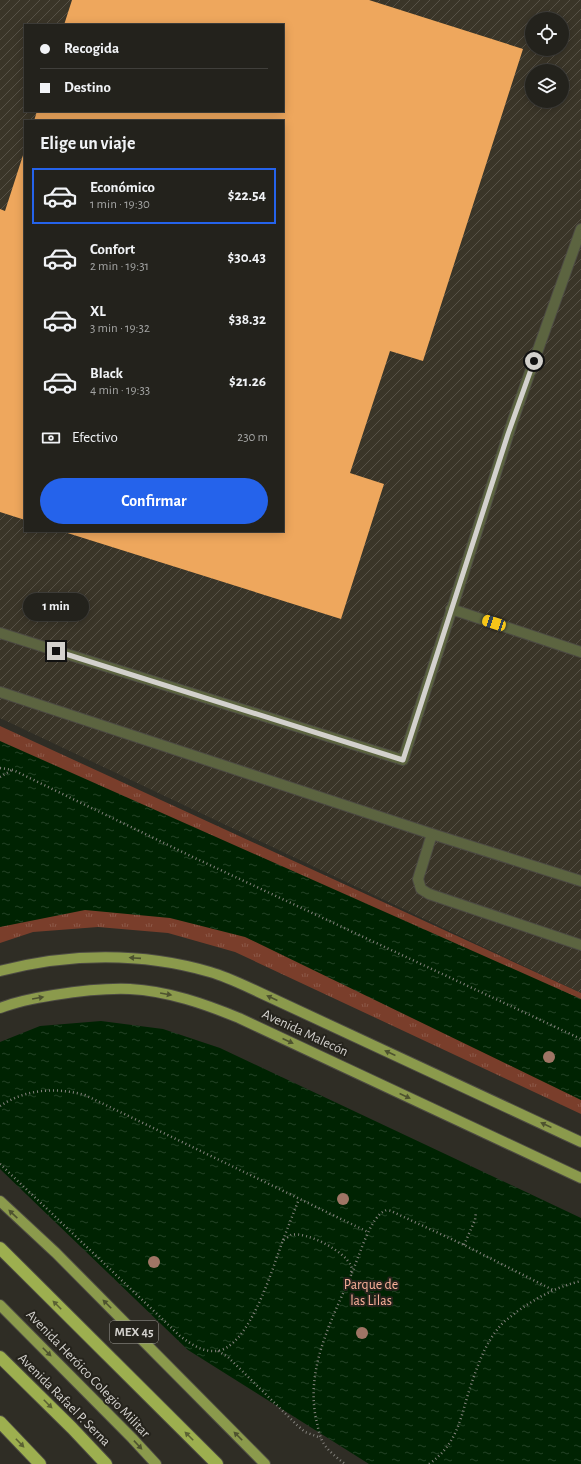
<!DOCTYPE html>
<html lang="es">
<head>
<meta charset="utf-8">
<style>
  body { margin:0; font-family:"Alegreya Sans",sans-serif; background:#2f2f29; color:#f1f3f6; height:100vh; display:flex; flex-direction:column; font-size:15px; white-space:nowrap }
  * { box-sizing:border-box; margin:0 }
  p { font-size:13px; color:#a3a4a3 }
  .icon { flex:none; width:22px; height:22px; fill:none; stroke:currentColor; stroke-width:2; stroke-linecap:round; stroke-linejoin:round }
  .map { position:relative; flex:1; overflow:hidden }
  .panel { position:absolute; left:24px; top:120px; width:260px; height:412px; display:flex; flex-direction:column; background:#23221c; border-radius:0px; box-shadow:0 2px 10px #0003,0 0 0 1px #403f3b }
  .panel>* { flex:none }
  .top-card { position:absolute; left:24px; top:24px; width:260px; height:88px; border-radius:0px; box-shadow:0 2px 10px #0003,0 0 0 1px #403f3b; display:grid; align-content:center; height:88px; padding:0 16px; background:#23221c }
  .controls { position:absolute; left:525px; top:12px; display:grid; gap:8px }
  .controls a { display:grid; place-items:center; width:44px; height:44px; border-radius:50%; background:#23221c; box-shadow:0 2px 10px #0003,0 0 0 1px #403f3b; font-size:20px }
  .end { position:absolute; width:18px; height:18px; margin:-9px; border:5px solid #d3d1cd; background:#111; box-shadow:0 0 0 2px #111 }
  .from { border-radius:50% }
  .bubble { position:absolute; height:28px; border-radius:14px; background:#23221c; box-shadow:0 2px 10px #0003,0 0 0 1px #403f3b; font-size:13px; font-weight:600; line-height:28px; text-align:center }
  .car { position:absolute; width:12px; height:24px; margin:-12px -6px; border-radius:5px; box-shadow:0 0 3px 1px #0007; background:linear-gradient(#f5c518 24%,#345 0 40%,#f5c518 0 76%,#345 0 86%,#f5c518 0) }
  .top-card b { display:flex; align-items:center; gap:14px; height:38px; font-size:15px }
  .top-card b+b { border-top:1px solid #403f3b }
  .top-card i { width:10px; height:10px; background:#f1f3f6 }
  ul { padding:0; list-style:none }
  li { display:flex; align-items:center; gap:12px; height:56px; margin:0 8px 6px; padding:0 8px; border:2px solid transparent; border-radius:0px }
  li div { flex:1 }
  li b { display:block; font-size:15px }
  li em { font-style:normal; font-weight:600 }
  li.active { border-color:#2563eb }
  li>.icon { width:36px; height:36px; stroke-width:1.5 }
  h2 { padding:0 16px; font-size:18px; line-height:48px }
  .pay { display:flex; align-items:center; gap:10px; height:44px; padding:0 16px; font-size:15px }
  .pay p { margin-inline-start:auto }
  .cta { display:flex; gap:8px; margin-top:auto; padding:8px 16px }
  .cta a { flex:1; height:46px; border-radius:24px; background:#2563eb; color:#fff; font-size:16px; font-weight:600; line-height:46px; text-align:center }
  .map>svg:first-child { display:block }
  .industrial { fill:url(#industrial-furrows); fill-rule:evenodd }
  .park { fill:url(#park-tufts) }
  .water { fill:url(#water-ripples) }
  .building { fill:#eea75d }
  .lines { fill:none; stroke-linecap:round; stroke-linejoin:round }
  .lane-casing { stroke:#4d4b43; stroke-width:12 }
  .primary-casing { stroke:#4d4b43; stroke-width:12 }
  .highway-casing { stroke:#4d4b43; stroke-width:14 }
  .path { stroke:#85837e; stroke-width:2.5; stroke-dasharray:1 3; stroke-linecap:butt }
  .lane { stroke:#5c6440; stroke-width:10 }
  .primary { stroke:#8b9a4c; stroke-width:10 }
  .highway { stroke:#9daf4f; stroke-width:12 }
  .tree { fill:#9f7565 }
  .oneway { fill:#4e532f }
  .oneway2 { fill:#5b6233 }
  .route { stroke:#d3d1cd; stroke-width:5 }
  .labels { text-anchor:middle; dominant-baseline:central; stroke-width:4; stroke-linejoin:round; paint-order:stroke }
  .shield { fill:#25231c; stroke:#9f9d98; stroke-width:1 }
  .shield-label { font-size:13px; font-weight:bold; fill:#d3d1cd }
  .street-label { font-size:14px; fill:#d3d1cd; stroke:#25231c }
  .park-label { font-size:14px; fill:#fab099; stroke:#25231c }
</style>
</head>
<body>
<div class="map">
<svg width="581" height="1464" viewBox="0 0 581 1464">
  <defs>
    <pattern id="industrial-furrows" width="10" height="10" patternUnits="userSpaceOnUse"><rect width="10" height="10" fill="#3a3528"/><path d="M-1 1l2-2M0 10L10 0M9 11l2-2" fill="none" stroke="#565146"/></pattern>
    <pattern id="park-tufts" width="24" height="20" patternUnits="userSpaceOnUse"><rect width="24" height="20" fill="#7a3e2b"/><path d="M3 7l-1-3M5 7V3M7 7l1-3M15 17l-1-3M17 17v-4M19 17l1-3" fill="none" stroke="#8c5949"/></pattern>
    <pattern id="water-ripples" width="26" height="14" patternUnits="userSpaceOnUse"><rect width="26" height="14" fill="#002302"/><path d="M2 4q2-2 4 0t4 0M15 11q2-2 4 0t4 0" fill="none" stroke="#244226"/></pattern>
  </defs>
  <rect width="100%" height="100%" fill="#2f2d25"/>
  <path class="industrial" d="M0 0H581V993L0 718ZM532 19H562V49H532ZM25 25H283V111H25ZM532 71H562V101H532ZM25 121H283V531H25Z"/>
  <path class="park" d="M0 726 581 993V1114L235 952 168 933 98 927 33 932 0 943Z"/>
  <path class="water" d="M0 741 581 999V1100L245 937 170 918 85 910 0 927Z
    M101 1021 163 1029 220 1048 581 1218V1464H369L188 1350 0 1169V1042L40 1026Z"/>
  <path class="building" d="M72 0H369L523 49 423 361 390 351 350 473 384 484 341 619 61 531H283V121H34L37 111H283V25H64Z
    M25 149V520L0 512V209L5 211Z"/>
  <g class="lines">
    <g class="lane-casing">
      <path id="lane" d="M451 609 581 652
        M0 633 403 760 513 420 581 229
        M0 692 432 834 581 881
        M432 834 418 879 421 889 429 894 581 945"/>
    </g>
    <g class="primary-casing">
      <path id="primary" d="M0 971C69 953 142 952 210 972 224 976 237 982 250 988L581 1142
        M0 1008C18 1001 35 998 54 995 79 991 104 988 130 989 168 991 205 1004 239 1018L581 1178
        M0 1201 56 1253 265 1464
        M0 1305 132 1438 156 1464"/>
    </g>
    <g class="highway-casing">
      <path id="highway" d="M0 1248 217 1464
        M0 1357 72 1428 106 1464
        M0 1422 40 1464"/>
    </g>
    <path class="path" d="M0 768 13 770 197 859 581 1039
      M0 777 12 770
      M0 1106C26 1089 55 1087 85 1095L368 1232
      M0 1164 180 1336C191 1344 202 1352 216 1351 249 1349 273 1267 283 1240 286 1239 289 1236 291 1235 306 1231 345 1251 351 1266 352 1268 351 1272 351 1275 331 1322 304 1371 317 1423 318 1428 319 1433 321 1438 325 1449 336 1457 345 1464
      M283 1240 299 1199
      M464 1245 475 1220 476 1212
      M352 1273C358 1259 371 1215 385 1211 386 1210 389 1210 391 1211L464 1245 553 1290
      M218 1351 228 1357 297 1425 305 1432 321 1438
      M429 1464C455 1446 460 1422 468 1394 476 1370 484 1344 501 1325 505 1320 511 1317 515 1313 536 1298 556 1287 581 1281"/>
    <use href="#lane" class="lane"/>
    <use href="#primary" class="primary"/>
    <use href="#highway" class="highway"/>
  </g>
  <g class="tree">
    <circle cx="549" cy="1057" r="6"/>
    <circle cx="343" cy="1199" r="6"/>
    <circle cx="154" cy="1262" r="6"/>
    <circle cx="362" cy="1333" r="6"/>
  </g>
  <defs><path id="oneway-solid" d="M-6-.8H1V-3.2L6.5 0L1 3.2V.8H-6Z"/></defs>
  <g class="oneway">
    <use href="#oneway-solid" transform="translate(135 958) rotate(-176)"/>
    <use href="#oneway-solid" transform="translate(166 994) rotate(10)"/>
    <use href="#oneway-solid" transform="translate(38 998) rotate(-10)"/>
    <use href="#oneway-solid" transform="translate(272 998) rotate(-155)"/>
    <use href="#oneway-solid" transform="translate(288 1041) rotate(25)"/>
    <use href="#oneway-solid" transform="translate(390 1053) rotate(-155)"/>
    <use href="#oneway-solid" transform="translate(405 1096) rotate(25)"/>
    <use href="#oneway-solid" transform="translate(546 1125) rotate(-155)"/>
    <use href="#oneway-solid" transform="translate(13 1214) rotate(-137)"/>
    <use href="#oneway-solid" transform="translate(107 1304) rotate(-135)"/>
    <use href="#oneway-solid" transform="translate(47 1352) rotate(45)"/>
    <use href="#oneway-solid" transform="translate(238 1436) rotate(-135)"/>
    <use href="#oneway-solid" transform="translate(138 1445) rotate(47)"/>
  </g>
  <g class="oneway2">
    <use href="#oneway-solid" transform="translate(57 1305) rotate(-135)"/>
    <use href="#oneway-solid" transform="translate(48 1404) rotate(45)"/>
    <use href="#oneway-solid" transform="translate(189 1436) rotate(-135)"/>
    <use href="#oneway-solid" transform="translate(20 1443) rotate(46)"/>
  </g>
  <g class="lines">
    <path class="route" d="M56 651 403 760 508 434 534 361"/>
  </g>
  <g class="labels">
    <rect class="shield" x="110" y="1321" width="48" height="22" rx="3"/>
    <g class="shield-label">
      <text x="134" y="1332">MEX 45</text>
    </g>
    <g class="street-label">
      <text transform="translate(305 1033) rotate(25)">Avenida Malecón</text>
      <text transform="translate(88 1374) rotate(46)">Avenida Heróico Colegio Militar</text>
      <text transform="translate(64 1400) rotate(45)">Avenida Rafael P. Serna</text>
    </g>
    <g class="park-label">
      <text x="371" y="1285">Parque de<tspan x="371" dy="16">las Lilas</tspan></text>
    </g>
  </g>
</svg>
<div class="controls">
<a><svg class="icon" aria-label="locate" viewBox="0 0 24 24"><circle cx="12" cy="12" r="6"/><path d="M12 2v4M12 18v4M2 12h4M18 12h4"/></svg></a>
<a><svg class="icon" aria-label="layers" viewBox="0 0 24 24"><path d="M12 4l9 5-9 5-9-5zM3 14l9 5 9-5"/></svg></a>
</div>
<i class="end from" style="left:534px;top:361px"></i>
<i class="end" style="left:56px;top:651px"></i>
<div class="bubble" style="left:23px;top:593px;width:66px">1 min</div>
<i class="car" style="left:494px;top:623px;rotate:288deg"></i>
<div class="top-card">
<b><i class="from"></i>Recogida</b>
<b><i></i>Destino</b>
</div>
<section class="panel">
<h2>Elige un viaje</h2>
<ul>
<li class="active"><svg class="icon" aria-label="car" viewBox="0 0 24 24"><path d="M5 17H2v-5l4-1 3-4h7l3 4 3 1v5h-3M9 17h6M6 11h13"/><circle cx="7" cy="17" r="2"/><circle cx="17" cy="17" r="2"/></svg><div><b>Económico</b><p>1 min · 19:30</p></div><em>$22.54</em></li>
<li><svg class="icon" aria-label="car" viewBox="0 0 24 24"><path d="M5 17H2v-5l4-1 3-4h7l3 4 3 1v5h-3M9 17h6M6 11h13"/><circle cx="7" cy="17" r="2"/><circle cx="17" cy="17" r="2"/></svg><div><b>Confort</b><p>2 min · 19:31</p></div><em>$30.43</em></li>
<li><svg class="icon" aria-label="car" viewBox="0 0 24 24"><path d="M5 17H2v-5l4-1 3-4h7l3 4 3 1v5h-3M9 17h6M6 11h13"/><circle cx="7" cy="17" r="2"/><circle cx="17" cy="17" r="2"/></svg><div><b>XL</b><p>3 min · 19:32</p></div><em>$38.32</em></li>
<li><svg class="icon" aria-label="car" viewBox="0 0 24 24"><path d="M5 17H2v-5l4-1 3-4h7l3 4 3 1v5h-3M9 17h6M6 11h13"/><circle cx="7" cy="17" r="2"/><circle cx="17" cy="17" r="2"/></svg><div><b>Black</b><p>4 min · 19:33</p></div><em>$21.26</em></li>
</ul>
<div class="pay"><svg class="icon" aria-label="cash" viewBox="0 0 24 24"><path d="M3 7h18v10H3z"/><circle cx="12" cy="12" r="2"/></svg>Efectivo<p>230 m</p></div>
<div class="cta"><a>Confirmar</a></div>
</section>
</div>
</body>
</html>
